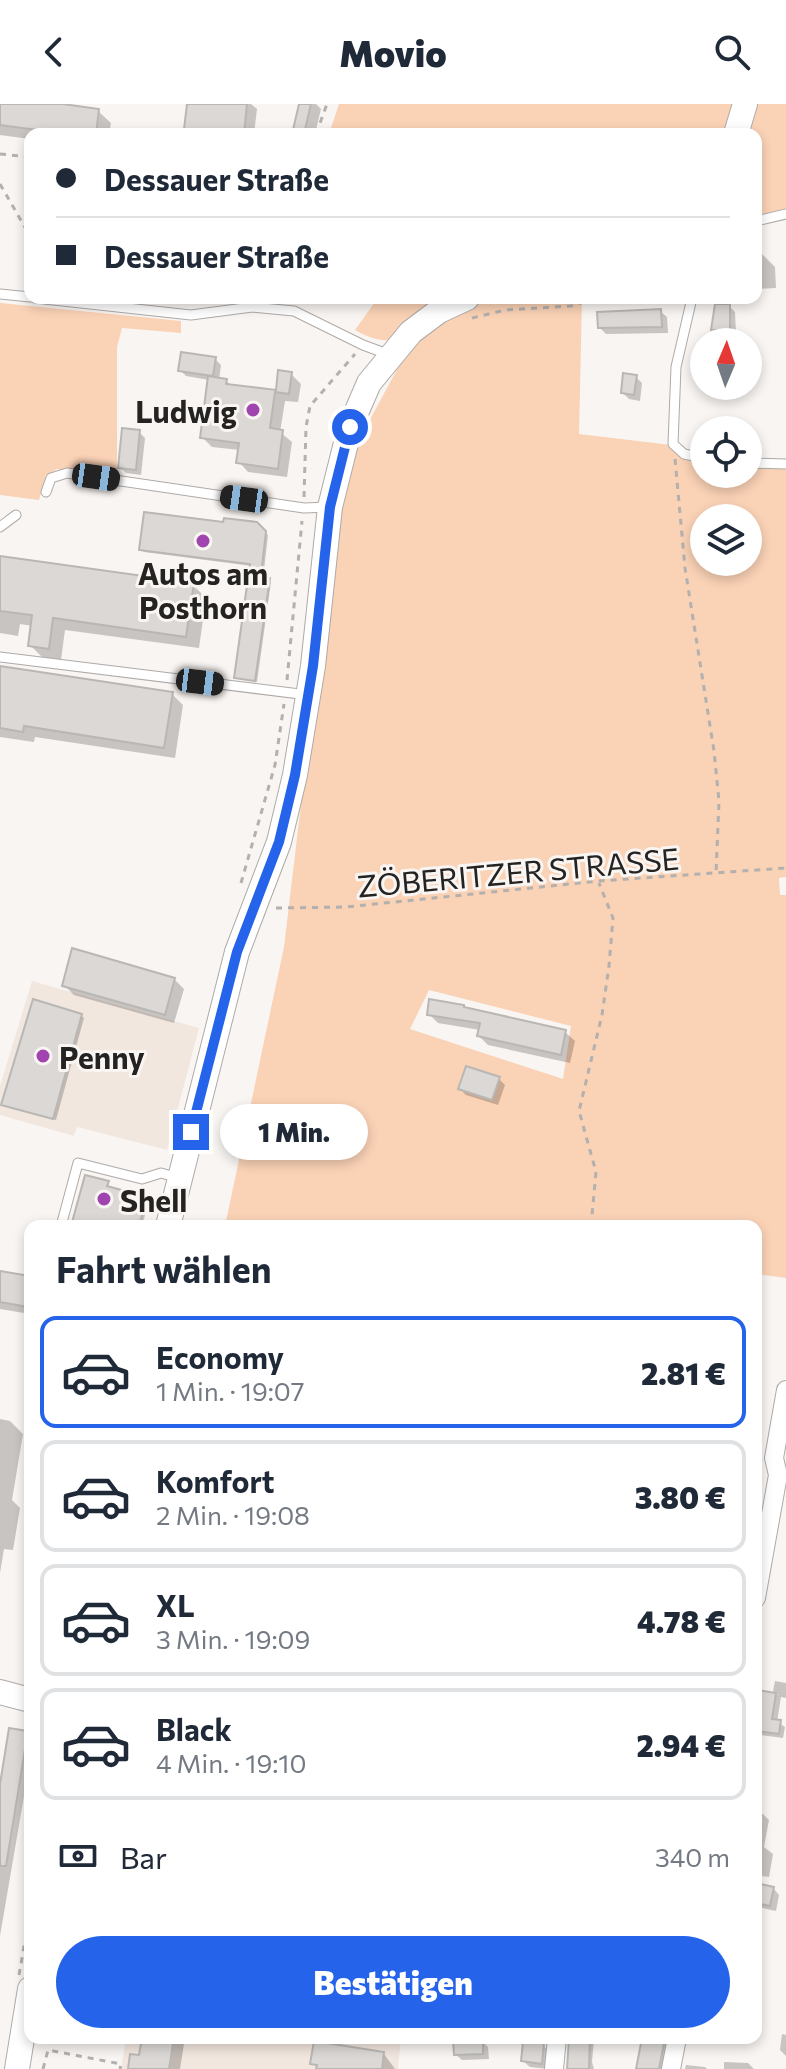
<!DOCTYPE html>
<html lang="de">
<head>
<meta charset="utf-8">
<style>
  body { margin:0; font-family:Commissioner,sans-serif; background:#f2f2f3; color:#1f2937; height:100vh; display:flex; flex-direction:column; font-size:30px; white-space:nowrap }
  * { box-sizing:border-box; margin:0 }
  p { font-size:26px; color:#747a83 }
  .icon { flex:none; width:44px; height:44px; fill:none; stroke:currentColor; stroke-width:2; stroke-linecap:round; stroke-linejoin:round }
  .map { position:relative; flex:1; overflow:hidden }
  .sheet { position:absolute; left:24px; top:1116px; width:738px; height:824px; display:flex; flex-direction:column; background:#fff; border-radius:16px; box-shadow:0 4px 12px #0003 }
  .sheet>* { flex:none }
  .banner { position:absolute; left:24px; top:24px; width:738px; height:176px; border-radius:16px; box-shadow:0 4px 12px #0003; display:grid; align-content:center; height:176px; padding:0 32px; background:#fff }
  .needle { width:52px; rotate:2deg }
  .buttons { position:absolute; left:690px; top:224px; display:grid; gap:16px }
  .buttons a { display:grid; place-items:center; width:72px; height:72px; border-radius:50%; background:#fff; box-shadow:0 4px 12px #0003; font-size:40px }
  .end { position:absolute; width:36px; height:36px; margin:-18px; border:10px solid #2563eb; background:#fff; box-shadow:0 0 0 4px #fff }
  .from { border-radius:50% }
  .bubble { position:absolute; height:56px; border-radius:28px; background:#fff; box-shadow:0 4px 12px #0003; font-size:26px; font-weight:800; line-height:56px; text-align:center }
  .car { position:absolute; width:24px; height:48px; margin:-24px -12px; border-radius:10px; box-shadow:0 0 6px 2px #0007; background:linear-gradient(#222 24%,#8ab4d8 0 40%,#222 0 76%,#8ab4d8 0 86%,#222 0) }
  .banner b { display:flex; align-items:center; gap:28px; height:76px; font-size:30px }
  .banner b+b { border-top:2px solid #e0e1e3 }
  .banner i { width:20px; height:20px; background:#1f2937 }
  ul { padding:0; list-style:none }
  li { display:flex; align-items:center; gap:24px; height:112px; margin:0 16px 12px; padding:0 16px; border:4px solid #e0e1e3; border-radius:16px }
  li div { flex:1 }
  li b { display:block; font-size:30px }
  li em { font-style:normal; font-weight:800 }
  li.on { border-color:#2563eb }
  li>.icon { width:72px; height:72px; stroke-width:1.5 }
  h2 { padding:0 32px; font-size:36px; line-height:96px }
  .pay { display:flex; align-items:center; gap:20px; height:88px; padding:0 32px; font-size:30px }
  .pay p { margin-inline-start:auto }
  .action { display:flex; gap:16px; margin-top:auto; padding:16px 32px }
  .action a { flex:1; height:92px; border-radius:48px; background:#2563eb; color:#fff; font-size:32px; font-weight:800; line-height:92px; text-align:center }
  header { display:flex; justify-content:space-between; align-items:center; height:104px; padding:0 32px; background:#fff; font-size:36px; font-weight:800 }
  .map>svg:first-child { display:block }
  .built { fill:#f2e7df }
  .green { fill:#fad2b6; fill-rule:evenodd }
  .shadow { fill:#0003 }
  .building { fill:#dbd8d5; stroke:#b9b7b4; stroke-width:2 }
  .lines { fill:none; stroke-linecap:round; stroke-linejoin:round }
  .lane-casing { stroke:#aeaaa8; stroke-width:11 }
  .street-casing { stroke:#aeaaa8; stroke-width:20 }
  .secondary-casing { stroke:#aeaaa8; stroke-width:26 }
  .path { stroke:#b3b0ae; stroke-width:3; stroke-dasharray:6 6; stroke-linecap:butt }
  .lane { stroke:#fff; stroke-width:9 }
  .street { stroke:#fff; stroke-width:18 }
  .secondary { stroke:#fff; stroke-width:24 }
  .route { stroke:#2563eb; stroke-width:10 }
  .poi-dot { fill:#a044af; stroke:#f9f5f2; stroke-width:3 }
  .labels { text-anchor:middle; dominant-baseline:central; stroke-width:6; stroke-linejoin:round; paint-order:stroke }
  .poi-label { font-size:30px; font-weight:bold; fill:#242322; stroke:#f9f5f2; text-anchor:start }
  .street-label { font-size:30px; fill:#242322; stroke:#f9f5f2 }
</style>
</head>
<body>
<header><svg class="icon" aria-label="back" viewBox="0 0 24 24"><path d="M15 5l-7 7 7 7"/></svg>Movio<svg class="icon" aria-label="search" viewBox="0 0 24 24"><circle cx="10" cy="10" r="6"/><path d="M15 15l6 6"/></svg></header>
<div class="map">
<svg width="786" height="1965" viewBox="0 0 786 1965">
  <rect width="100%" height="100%" fill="#f9f5f2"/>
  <path class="built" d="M32 877 199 924 167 1046 77 1023 74 1032 0 1011V982Z
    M126 1934H401L398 1965H121Z"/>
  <path class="green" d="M339 0H737L728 30H329Z
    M754 0H786V107L756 114V30H745Z
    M376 194H445L389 236C376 237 366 232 355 226L377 195Z
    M478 194H582L579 330 671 341 704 357V370H748V361L786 363V773L779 774 780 791H786V1174L756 1170V1122H225L284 843 334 424 354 345 413 236ZM704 414H748V458H704ZM429 886 571 922 563 975 410 925Z
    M0 199 181 217V229L122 224 117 243V371L57 365 46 371 39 396 0 391Z"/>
  <path class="shadow" d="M0 0H47L98 7 111 19 109 30H30V35L0 31Z
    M189 0H251L257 5 254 30H192L186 24Z
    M301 0H316L321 5 315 30H294Z
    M756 144 775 163 776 184 756 185Z
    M729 202 735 208 736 231H719L713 225Z
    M660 207 667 213 668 229 606 230 600 224Z
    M215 255 221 261 219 276 226 277 232 282 277 288 291 270 301 280 298 298 285 297 280 328 292 338 287 373 248 368 239 358 240 346 212 343 202 333 209 276 186 272 180 266Z
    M636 273 642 279 640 297 629 295 623 289Z
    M139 328 145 334 141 371 126 369 120 363Z
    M225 420H256L268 431 263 475 271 478 257 578 236 574 252 462 144 448 141 446Z
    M0 454 193 481 206 494 199 544 65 526 61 556 43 554 30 541 33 522 20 520 18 532 0 529Z
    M0 564 172 590 183 601 175 654 35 633 34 638 0 633Z
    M174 875 184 885 174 919 74 891 64 881Z
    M429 910 565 928 575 937 570 959 488 941 479 932 480 926 438 919Z
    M81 911 84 914 56 1016 6 1003 3 1000Z
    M499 975 505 981 498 1001 466 991 460 985Z
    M108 1079 109 1085 149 1097 142 1122H73Z
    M0 1169 30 1174V1210L0 1205Z
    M0 1315 10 1317 23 1330 12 1396 20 1404 13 1446 4 1445 0 1469Z
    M775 1577 786 1579V1594L781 1593 777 1618 785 1623 783 1634 761 1631 756 1626 761 1589 778 1591 773 1587Z
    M28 1629 30 1632V1657L0 1832V1688Z
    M756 1709 763 1710 769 1716 764 1743 773 1750 769 1773 756 1771Z
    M756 1781 773 1784 779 1791 776 1807 758 1803 756 1811Z
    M782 1930 786 1931V1952L780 1946Z
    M144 1934H185L180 1965H130L140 1954Z
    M572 1934H594L592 1958 594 1965H569Z
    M643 1934H672L666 1965H637Z
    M482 1937 488 1943 489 1955 462 1956 455 1950Z
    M543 1941 549 1948 548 1965 530 1963 523 1957Z
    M384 1950 395 1965H318L313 1959Z
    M724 1958 748 1959 754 1965H724Z
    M686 1961 705 1963 707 1965H685Z"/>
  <path class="building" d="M0 0H63L99 5 96 30H67L0 21Z
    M187 0H247L244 30 184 25Z
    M299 0H311L304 30H292Z
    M715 200H730V226H711Z
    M661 205 662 223 598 224 597 208Z
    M181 248 216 253 213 272 178 267Z
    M278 266 292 268 289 290 275 288 270 324 283 326 278 365 236 359 239 339 200 334 208 272 227 275 226 280 276 286Z
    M623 269 637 271 634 291 621 289Z
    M122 324 140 326 136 366 118 364Z
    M144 408 223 418 224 414 257 418 266 427 261 472 270 474 255 577 234 574 250 460 139 446Z
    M0 452 194 479 186 533 53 514 49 545 28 542 32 511 0 507Z
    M0 562 173 588 164 644 24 622 23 628 0 624Z
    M72 844 175 874 165 911 62 882Z
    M33 895 82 910 53 1015 1 1001Z
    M429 895 464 901V903L566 926 561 951 477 932 480 919 427 911Z
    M466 962 500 973 492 996 458 985Z
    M85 1071 109 1077 107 1082 147 1093 139 1122H71Z
    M0 1167 30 1172 28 1203 0 1198Z
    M757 1586 776 1589 772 1615 781 1616 779 1630 756 1627Z
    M9 1624 28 1627 6 1762H0V1680Z
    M756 1779 774 1783 770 1802 756 1799Z
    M142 1934H174L169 1965H128L130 1950 139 1951Z
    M569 1934H590L589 1965H567Z
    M642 1934H665L659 1965H636Z
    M483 1935V1950L454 1951 453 1936Z
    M314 1937 384 1948 382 1965H316L317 1961 310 1960Z
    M523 1938 544 1939 542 1960 521 1957Z"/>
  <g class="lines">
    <g class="lane-casing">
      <path id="lane" d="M756 117 786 110
        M0 190 30 193
        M35 194 191 211 252 203 294 207 363 241 390 251
        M692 194 676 263 673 340 684 350 704 354
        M748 359 786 360
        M46 388 51 374 67 369 304 404 329 403
        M0 423 16 411
        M0 553 308 591
        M61 1122 78 1059 142 1075 161 1069 179 1074"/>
    </g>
    <g class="street-casing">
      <path id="street" d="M756 1494 778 1371 774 1354 786 1286
        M554 1965 557 1934
        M671 1965 677 1934"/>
    </g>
    <g class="secondary-casing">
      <path id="secondary" d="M736 30 745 0
        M168 1122 237 848 279 738 295 671 313 562 330 403 350 323 369 279 411 228 439 207 467 194
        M0 1588 30 1596
        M17 1965 30 1885"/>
    </g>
    <path class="path" d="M203 30V27
      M316 30 327 0
      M0 50 30 53
      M0 80 30 132
      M605 194 644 196 670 194
      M472 214 505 206 571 202 597 194
      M675 355 685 464 714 647 719 697 716 769
      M304 393 306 323 310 302 355 250
      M287 576 302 417
      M241 779 275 661 284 600
      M276 804 346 803 599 777 786 764
      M591 1122 596 1068 579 1007 602 911 609 862 613 814 599 779
      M19 1871 30 1808
      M43 1965 48 1946 121 1960 120 1965"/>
    <use href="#lane" class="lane"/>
    <use href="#street" class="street"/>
    <use href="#secondary" class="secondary"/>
  </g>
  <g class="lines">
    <path class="route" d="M191 1028 237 848 279 738 295 671 313 562 330 403 350 323"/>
  </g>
  <g class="poi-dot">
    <circle cx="253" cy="306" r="8"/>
    <circle cx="203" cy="437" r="8"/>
    <circle cx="43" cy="952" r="8"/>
    <circle cx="104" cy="1095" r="8"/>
  </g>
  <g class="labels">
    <g class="poi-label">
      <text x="237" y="306" text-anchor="end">Ludwig</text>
      <text x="203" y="468" text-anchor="middle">Autos am<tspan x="203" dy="34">Posthorn</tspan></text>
      <text x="59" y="952">Penny</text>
      <text x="120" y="1095">Shell</text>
    </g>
    <g class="street-label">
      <text transform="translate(518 767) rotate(-5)">ZÖBERITZER STRASSE</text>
    </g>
  </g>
</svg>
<div class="buttons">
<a><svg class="needle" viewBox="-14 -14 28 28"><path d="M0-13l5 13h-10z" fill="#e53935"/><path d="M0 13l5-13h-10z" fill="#747a83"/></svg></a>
<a><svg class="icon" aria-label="locate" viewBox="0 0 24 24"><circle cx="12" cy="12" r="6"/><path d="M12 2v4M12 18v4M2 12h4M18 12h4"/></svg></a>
<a><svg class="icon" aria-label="layers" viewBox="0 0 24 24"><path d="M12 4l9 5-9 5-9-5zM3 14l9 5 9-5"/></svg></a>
</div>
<i class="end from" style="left:350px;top:323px"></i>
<i class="end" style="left:191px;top:1028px"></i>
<div class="bubble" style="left:220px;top:1000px;width:148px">1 Min.</div>
<i class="car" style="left:96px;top:373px;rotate:98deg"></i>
<i class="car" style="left:244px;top:395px;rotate:278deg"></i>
<i class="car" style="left:200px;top:578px;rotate:97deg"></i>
<div class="banner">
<b><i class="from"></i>Dessauer Straße</b>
<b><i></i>Dessauer Straße</b>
</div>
<section class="sheet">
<h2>Fahrt wählen</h2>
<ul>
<li class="on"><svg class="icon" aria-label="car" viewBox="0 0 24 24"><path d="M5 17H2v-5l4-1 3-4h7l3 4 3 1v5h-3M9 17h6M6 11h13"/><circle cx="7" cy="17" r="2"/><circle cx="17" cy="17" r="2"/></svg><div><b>Economy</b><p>1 Min. · 19:07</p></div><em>2.81 €</em></li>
<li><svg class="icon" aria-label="car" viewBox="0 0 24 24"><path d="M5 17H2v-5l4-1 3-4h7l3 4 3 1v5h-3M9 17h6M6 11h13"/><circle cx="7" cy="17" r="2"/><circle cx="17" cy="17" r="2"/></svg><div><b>Komfort</b><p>2 Min. · 19:08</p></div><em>3.80 €</em></li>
<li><svg class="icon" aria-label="car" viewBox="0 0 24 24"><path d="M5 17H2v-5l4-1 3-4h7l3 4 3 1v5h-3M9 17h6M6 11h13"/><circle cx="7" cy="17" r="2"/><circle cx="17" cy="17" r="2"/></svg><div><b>XL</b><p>3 Min. · 19:09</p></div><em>4.78 €</em></li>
<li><svg class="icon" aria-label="car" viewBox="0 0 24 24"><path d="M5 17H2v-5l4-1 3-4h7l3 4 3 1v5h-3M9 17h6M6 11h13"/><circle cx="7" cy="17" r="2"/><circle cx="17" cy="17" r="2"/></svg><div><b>Black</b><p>4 Min. · 19:10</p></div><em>2.94 €</em></li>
</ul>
<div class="pay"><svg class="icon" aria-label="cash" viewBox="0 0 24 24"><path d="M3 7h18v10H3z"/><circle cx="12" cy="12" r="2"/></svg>Bar<p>340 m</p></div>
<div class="action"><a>Bestätigen</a></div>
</section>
</div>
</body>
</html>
